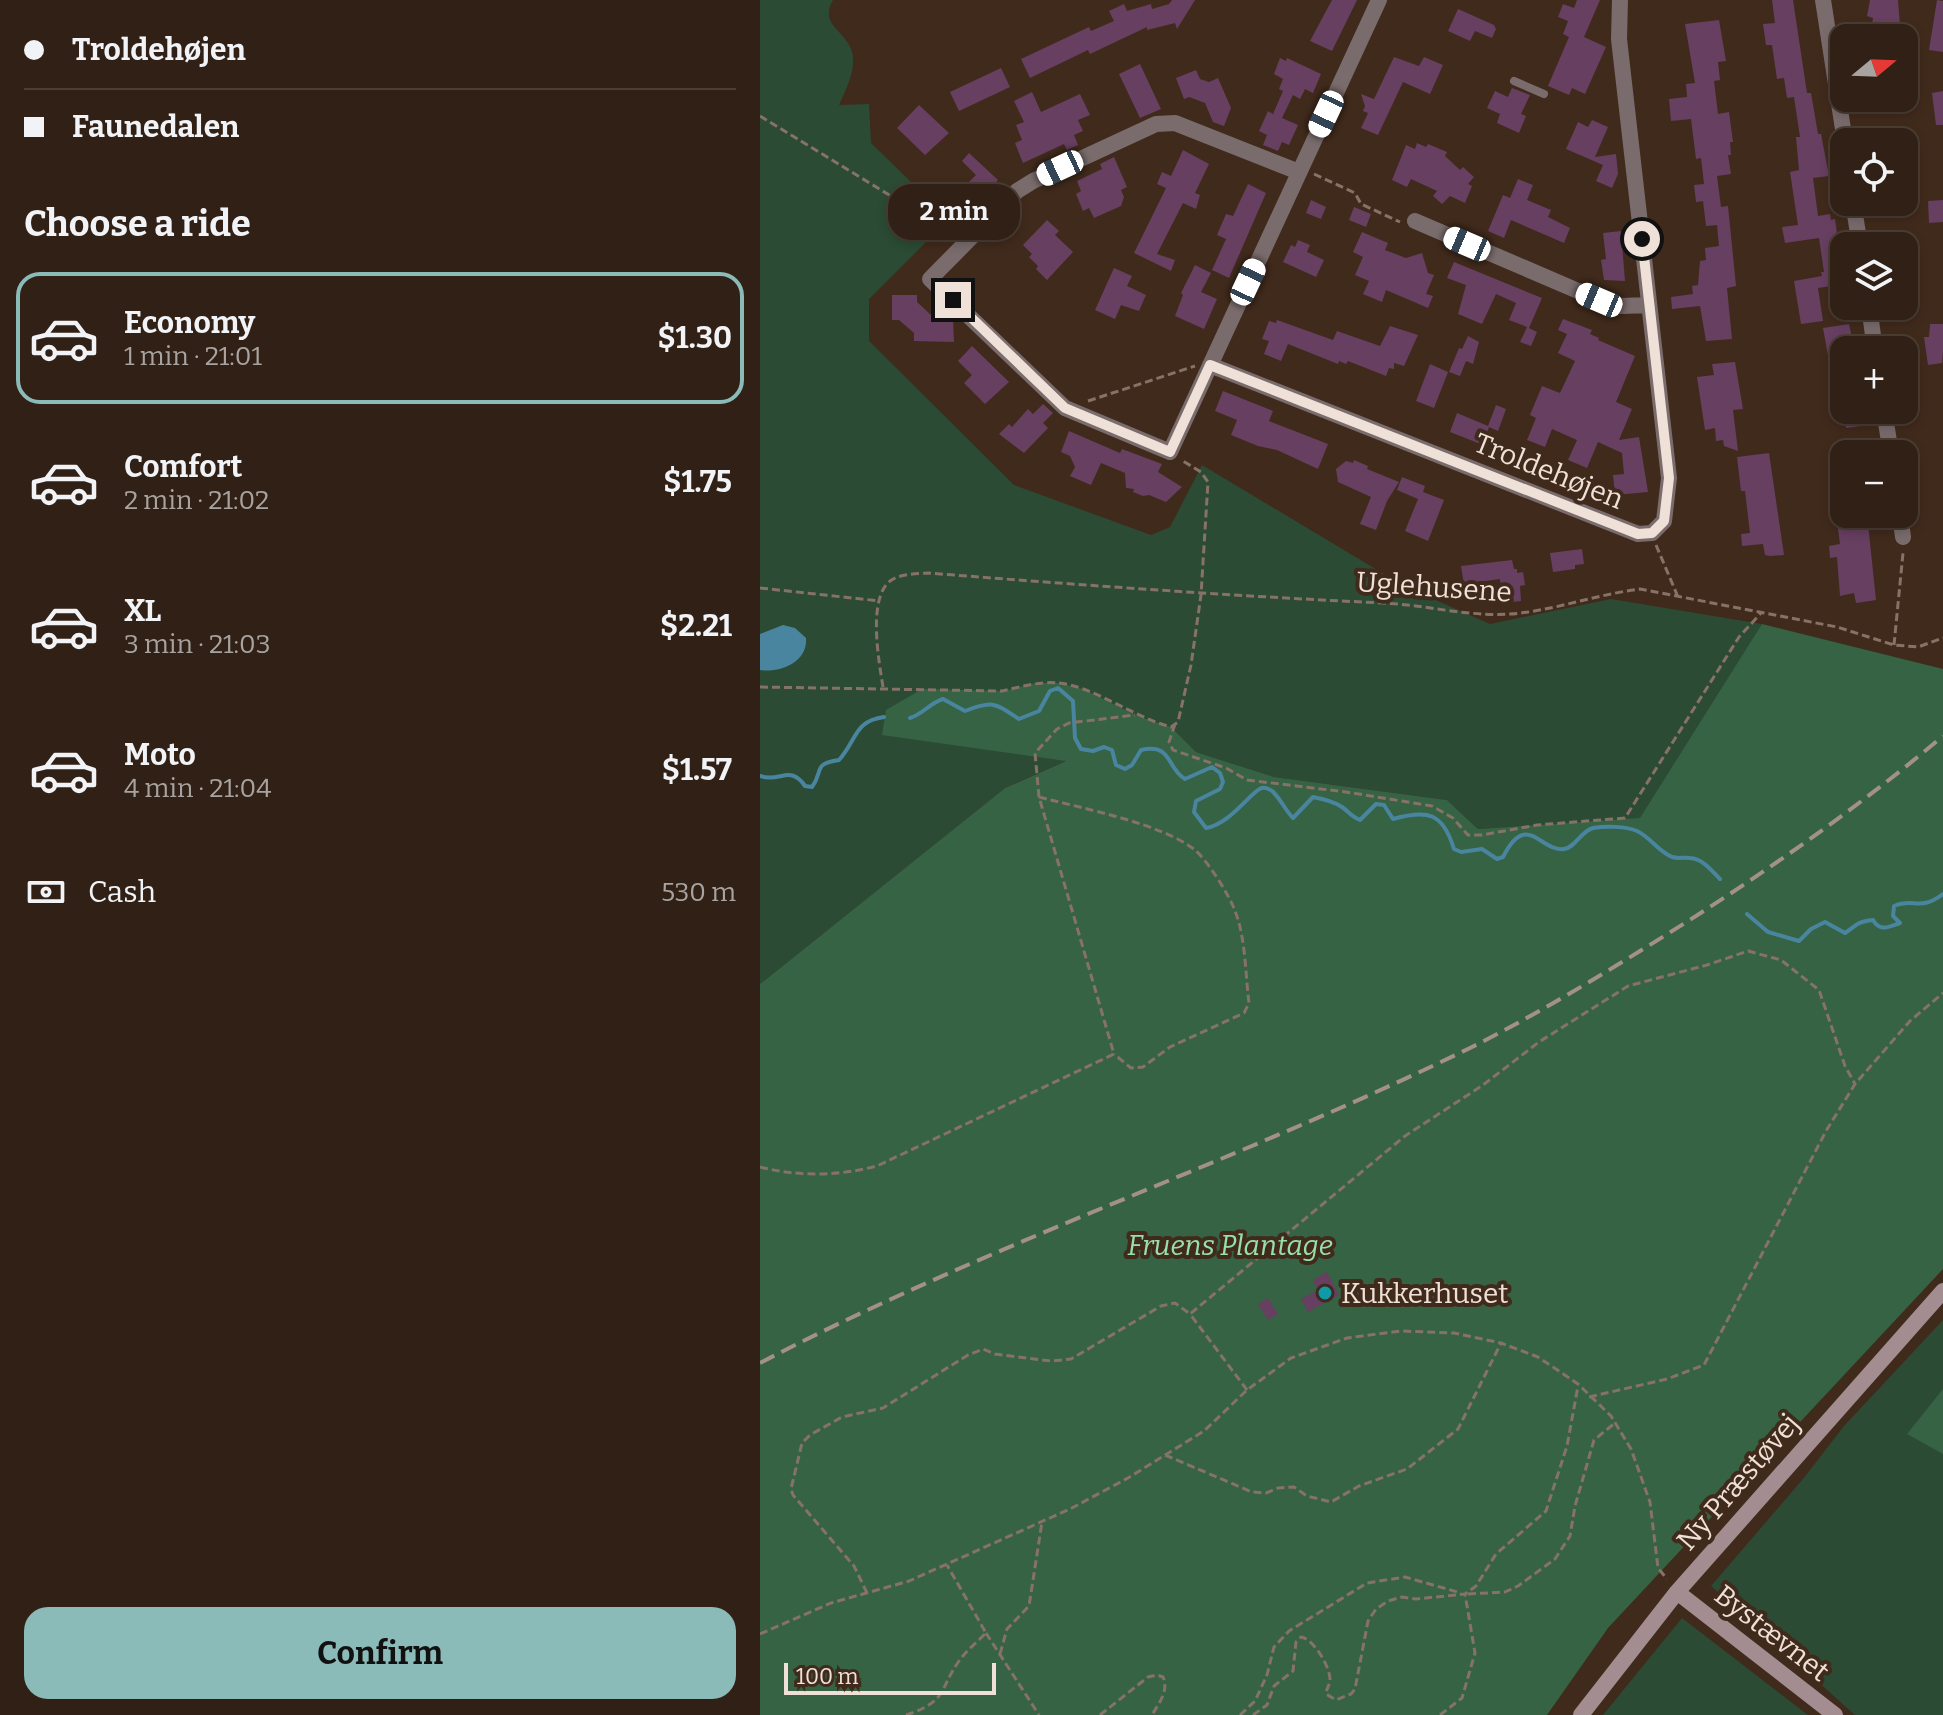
<!DOCTYPE html>
<html lang="en">
<head>
<meta charset="utf-8">
<style>
  body { margin:0; font-family:Bitter,serif; background:#3c2d22; color:#f1f3f6; height:100vh; display:flex; flex-direction:column; font-size:30px; white-space:nowrap }
  * { box-sizing:border-box; margin:0 }
  p { font-size:26px; color:#a8a3a0 }
  .icon { flex:none; width:44px; height:44px; fill:none; stroke:currentColor; stroke-width:2; stroke-linecap:round; stroke-linejoin:round }
  .map { position:relative; flex:1; overflow:hidden }
  .details { display:flex; flex-direction:column; background:#302015; width:760px }
  .details>* { flex:none }
  .guide { display:grid; align-content:center; height:176px; padding:0 24px; background:#302015 }
  .needle { width:52px; rotate:71deg }
  .fabs { position:absolute; left:1070px; top:24px; display:grid; gap:16px }
  .fabs a { display:grid; place-items:center; width:88px; height:88px; border-radius:16px; background:#302015; box-shadow:0 4px 12px #0003,0 0 0 2px #4b3e34; font-size:40px }
  .scale { position:absolute; left:24px; bottom:20px; width:212px; box-sizing:border-box; padding-left:8px; border:4px solid #efe0d8; border-top:0; font-size:22px; line-height:28px; white-space:nowrap; color:#efe0d8; -webkit-text-stroke:6px #402a1c; paint-order:stroke }
  .end { position:absolute; width:36px; height:36px; margin:-18px; border:10px solid #efe0d8; background:#111; box-shadow:0 0 0 4px #111 }
  .from { border-radius:50% }
  .bubble { position:absolute; height:56px; border-radius:24px; background:#302015; box-shadow:0 4px 12px #0003,0 0 0 2px #4b3e34; font-size:26px; font-weight:700; line-height:56px; text-align:center }
  .car { position:absolute; width:24px; height:48px; margin:-24px -12px; border-radius:10px; box-shadow:0 0 6px 2px #0007; background:linear-gradient(#fff 24%,#345 0 40%,#fff 0 76%,#345 0 86%,#fff 0) }
  .guide b { display:flex; align-items:center; gap:28px; height:76px; font-size:30px }
  .guide b+b { border-top:2px solid #4b3e34 }
  .guide i { width:20px; height:20px; background:#f1f3f6 }
  ul { padding:0; list-style:none }
  li { display:flex; align-items:center; gap:24px; height:132px; margin:0 16px 12px; padding:0 8px; border:4px solid transparent; border-radius:24px }
  li div { flex:1 }
  li b { display:block; font-size:30px }
  li em { font-style:normal; font-weight:700 }
  li.current { border-color:#8bbbb9 }
  li>.icon { width:72px; height:72px; stroke-width:1.5 }
  h2 { padding:0 24px; font-size:36px; line-height:96px }
  .pay { display:flex; align-items:center; gap:20px; height:88px; padding:0 24px; font-size:30px }
  .pay p { margin-inline-start:auto }
  .action { display:flex; gap:16px; margin-top:auto; padding:16px 24px }
  .action a { flex:1; height:92px; border-radius:24px; background:#8bbbb9; color:#111; font-size:32px; font-weight:700; line-height:92px; text-align:center }
  main { display:flex; flex:1; min-height:0 }
  .map>svg:first-child { display:block }
  .green { fill:#2b4b34 }
  .forest { fill:#356343 }
  .water { fill:#4a85a0 }
  .lines { fill:none; stroke-linecap:round; stroke-linejoin:round }
  .stream { stroke:#4a85a0; stroke-width:4 }
  .building { fill:#673f61 }
  .path { stroke:#867267; stroke-width:3; stroke-dasharray:8 4; stroke-linecap:butt }
  .lane { stroke:#7a6c6d; stroke-width:8 }
  .street { stroke:#7a6c6d; stroke-width:16 }
  .secondary { stroke:#a48d90; stroke-width:16 }
  .rail { stroke:#a39186; stroke-width:4; stroke-dasharray:16 8; stroke-linecap:butt }
  .route { stroke:#efe0d8; stroke-width:10 }
  .culture-dot { fill:#0f9aa8; stroke:#402a1c; stroke-width:3 }
  .labels { text-anchor:middle; dominant-baseline:central; stroke-width:8; stroke-linejoin:round; paint-order:stroke }
  .street-label { font-size:28px; fill:#efe0d8; stroke:#402a1c }
  .park-label { font-size:28px; font-style:italic; fill:#98e0aa; stroke:#402a1c }
  .poi-label { font-size:28px; fill:#efe0d8; stroke:#402a1c; text-anchor:start }
</style>
</head>
<body>
<main>
<section class="details">
<div class="guide">
<b><i class="from"></i>Troldehøjen</b>
<b><i></i>Faunedalen</b>
</div>
<h2>Choose a ride</h2>
<ul>
<li class="current"><svg class="icon" aria-label="car" viewBox="0 0 24 24"><path d="M5 17H2v-5l4-1 3-4h7l3 4 3 1v5h-3M9 17h6M6 11h13"/><circle cx="7" cy="17" r="2"/><circle cx="17" cy="17" r="2"/></svg><div><b>Economy</b><p>1 min · 21:01</p></div><em>$1.30</em></li>
<li><svg class="icon" aria-label="car" viewBox="0 0 24 24"><path d="M5 17H2v-5l4-1 3-4h7l3 4 3 1v5h-3M9 17h6M6 11h13"/><circle cx="7" cy="17" r="2"/><circle cx="17" cy="17" r="2"/></svg><div><b>Comfort</b><p>2 min · 21:02</p></div><em>$1.75</em></li>
<li><svg class="icon" aria-label="car" viewBox="0 0 24 24"><path d="M5 17H2v-5l4-1 3-4h7l3 4 3 1v5h-3M9 17h6M6 11h13"/><circle cx="7" cy="17" r="2"/><circle cx="17" cy="17" r="2"/></svg><div><b>XL</b><p>3 min · 21:03</p></div><em>$2.21</em></li>
<li><svg class="icon" aria-label="car" viewBox="0 0 24 24"><path d="M5 17H2v-5l4-1 3-4h7l3 4 3 1v5h-3M9 17h6M6 11h13"/><circle cx="7" cy="17" r="2"/><circle cx="17" cy="17" r="2"/></svg><div><b>Moto</b><p>4 min · 21:04</p></div><em>$1.57</em></li>
</ul>
<div class="pay"><svg class="icon" aria-label="cash" viewBox="0 0 24 24"><path d="M3 7h18v10H3z"/><circle cx="12" cy="12" r="2"/></svg>Cash<p>530 m</p></div>
<div class="action"><a>Confirm</a></div>
</section>
<div class="map">
<svg width="1183" height="1715" viewBox="0 0 1183 1715">
  <rect width="100%" height="100%" fill="#402a1c"/>
  <path class="green" d="M0 0H73C59 24 84 30 91 49 98 67 86 89 79 105L109 104 111 143 189 219 109 299V341L254 485 391 535 410 527 442 465 644 586 730 624 851 599 1002 624 997 633 1036 823 798 824 718 829 687 800 514 777 436 752 411 727 375 715 308 760 245 788 0 984Z
    M1183 1320V1715H1095L951 1586 1043 1479 1084 1426Z
    M922 1618 1048 1715H843Z"/>
  <path class="forest" d="M1002 624 1183 669V1269L848 1628 787 1715H0V984L245 788 306 761 122 735 126 710 162 689 244 691 276 683H299L323 689 375 715 411 727 436 752 514 777 687 800 718 829 880 818Z
    M1183 1389V1454L1147 1434Z"/>
  <path class="water" d="M23 625 35 628 46 638C48 662 20 673 0 670V634Z"/>
  <g class="lines">
    <path class="stream" d="M150 718C163 714 170 703 183 699L205 711C233 700 235 703 259 719L279 711 290 691 298 688 313 701 315 738 321 749 333 751 344 747 352 750 356 765 365 769 372 765 381 750C413 743 406 768 425 779L452 767 460 773 463 782 460 789 436 801 434 812 446 828C471 824 493 789 502 788 505 787 512 790 514 793 521 800 526 811 533 818L553 797C564 799 573 801 582 807 589 812 592 817 600 820L616 804 624 805 633 819C668 809 683 813 694 849L701 852 722 849 737 859 743 857C767 810 780 852 804 849 815 848 821 831 833 828 845 826 866 826 877 831 890 837 898 851 912 857 918 859 924 857 930 858 943 859 951 870 960 879
      M0 776C20 783 30 764 45 786L52 787C64 771 52 764 79 760 97 740 94 721 124 717
      M987 914 1008 932 1039 941 1051 929 1065 922 1085 933C1097 925 1096 922 1113 920 1120 932 1128 927 1140 923L1133 916 1134 906C1154 897 1159 912 1183 894"/>
  </g>
  <path class="building" d="M412 0H435L417 29 415 23 387 30V27L330 54 328 50 270 78 261 59 329 27 331 31 354 21 349 11 364 4 367 11 391 4 392 9 409 4Z
    M572 0H597L572 51 550 41Z
    M817 0H840L824 37 846 47 825 94 812 88 809 95 788 86 809 37 803 34 808 21 798 17 803 4 814 8Z
    M1012 0H1033L1047 93H1051L1058 134H1061L1069 176 1053 178 1058 216 1070 214 1071 220 1075 219 1084 284 1058 288 1063 321 1041 324 1034 281 1062 276 1061 272H1064L1059 238 1025 243 1022 227 1038 225 1030 172 1039 170 1036 137H1040L1034 97 1027 98 1024 78 1017 79 1012 45H1006L1003 24 1015 23Z
    M1110 0H1138L1141 38H1110L1113 18 1107 16Z
    M1177 0 1183 1V52L1169 50Z
    M698 9 734 25 736 29 732 38 715 31 710 41 688 31Z
    M959 20 966 61 958 62 960 80 954 81 958 114 969 112 973 142H970L971 155H968L971 174 957 176 961 207 968 206 976 286 967 288 972 339 946 341 940 306 912 309 911 297 933 294 932 286 938 285 940 261 946 260 945 248 959 246 957 225 946 226 943 201 936 202 934 185 944 184 941 158 936 159 931 119 911 121 909 99 927 97 926 84 935 83 925 24Z
    M634 57 659 66 664 57 683 65 670 94 643 82 618 135 601 128 608 113 603 111 605 106 601 94 614 99Z
    M520 58 526 61 527 58 561 74 553 93 545 89 540 99 533 95 522 118 538 125 529 145 522 142 518 151 503 145 507 135 499 131 508 111 513 114 523 91 519 89 523 79 514 74Z
    M380 64 401 109 380 118 359 74Z
    M241 68 250 87 199 111 190 92Z
    M436 70 440 79 449 82 458 78 471 108 464 126 453 122 445 103 429 97 424 99 416 78Z
    M752 88 770 95 761 114 766 116 759 133 737 123 740 114 727 108 735 91 748 97Z
    M1183 91V125H1176L1172 93Z
    M272 92 281 112 320 94 330 115 318 120 323 131 314 135 318 145 307 150 304 144 263 163 255 143 262 140 256 125 264 122 254 101Z
    M159 105 189 133 165 155 137 128Z
    M832 120 848 127 835 157 856 154 858 174 852 188 836 181 843 165 806 149 818 122 828 127Z
    M657 143 666 147 668 144 687 152 685 156 700 170 703 167 714 177 708 184 712 186 705 203 690 196 682 204 673 196 677 191 651 179 647 187 632 180 646 145 655 149Z
    M423 150 449 164 435 193 440 195 436 209 423 203 397 254 415 260 411 271 374 253 406 188 397 184 402 172 411 176Z
    M1150 150 1156 187 1144 189V151Z
    M209 153 238 180 204 216 189 202 216 175 202 161Z
    M354 157 367 187 361 190 364 197 361 206 334 218 329 208 323 211 316 194 321 191 317 181 342 169 340 164Z
    M758 179 773 185 767 200 791 210 788 217 810 228 804 243 751 220 744 238 728 231 743 195 750 198Z
    M488 184 506 193 469 278 452 270 466 239 457 235 466 214 473 216Z
    M551 200 566 207 561 219 546 213Z
    M1183 200V222L1169 223 1168 201Z
    M594 207 611 214 606 227 589 220Z
    M287 220 299 231 295 235 313 252 287 280 276 269 278 266 269 257 272 254 263 245Z
    M861 231 865 281 844 280 841 260 846 259 843 233Z
    M602 232 628 243 625 250 646 258 662 253 668 273 674 275 666 294 673 296 668 308 626 290 622 302 603 294 609 281 595 275 603 257 593 252Z
    M538 240 550 245 547 252 564 260 556 277 523 262 531 245 535 247Z
    M694 262 782 298 769 328 777 332 771 346 760 342 767 327 749 320 756 303 736 294 722 324 698 314 706 285 687 278Z
    M435 265 451 273 441 292 457 299 444 329 415 316 423 295 421 293Z
    M354 268 372 276 367 286 386 295 379 311 361 305 355 319 335 310Z
    M132 295H157V302L171 315H178V319L193 318 194 342 154 341V333L139 320H132Z
    M803 319 832 330 830 334 839 338 838 340 875 356 856 402 872 409 859 440 879 437 888 492 855 495 853 475 864 474 862 453 838 442 827 468 808 460 817 440 792 429 785 447 767 440 776 418 770 415 782 386 800 393 815 361 798 353 807 334 798 330Z
    M517 320 573 340 577 331 620 346 630 326 658 335 644 366 634 363V369L629 368 626 376 588 361 586 364 579 361 578 364 528 344 521 361 504 354 509 341 502 339 509 321 516 323Z
    M1089 324 1095 350H1084V404L1077 405 1063 328Z
    M1170 324H1183V352L1182 363 1168 365 1164 337H1169Z
    M708 336 719 342 713 364 706 361 700 376 689 372 699 348 702 349Z
    M212 346 249 382 225 404 204 383 212 375 198 361Z
    M975 362 983 409 973 410 978 451 964 446 963 440 956 441 955 428 945 430 937 377 954 375 952 364Z
    M670 364 688 372 674 408 656 401Z
    M463 391 513 411 509 421 568 444 558 469 517 450 498 446 471 435 477 420 455 411Z
    M283 404 293 413 283 423 288 428 264 453 239 434 249 424 252 427 268 409 273 414Z
    M736 405 746 409 738 431 729 427 723 445 690 432 697 413 728 426Z
    M1083 410H1104L1107 425 1086 428Z
    M309 431 360 453 362 449 402 464 398 472 422 487 406 502 389 495 383 496 373 492 374 489 366 488 365 473 341 463 331 485 310 476 315 467 310 456 301 452Z
    M1009 453 1024 555 1010 556 1005 555 1003 544 982 546 981 534 990 533 985 491H981L977 457Z
    M594 460 608 466 607 469 639 482 627 501 616 530 600 524 611 497 578 482 576 469 586 461 593 463Z
    M642 477 665 486 663 492 684 500 668 541 645 531 658 499 637 490Z
    M1076 514H1107L1116 600 1096 603 1094 593 1080 596 1077 557 1070 558 1069 546 1080 544Z
    M822 549 824 564 815 565V569L793 572 790 553Z
    M752 560 754 569H757V573L763 572 765 585 760 586 761 601 743 603 740 579 704 584 701 566Z
    M567 1272 579 1295 548 1312 541 1299 558 1290 553 1280Z
    M508 1298 518 1314 508 1320 498 1304Z"/>
  <g class="lines">
    <path class="path" d="M0 116 193 234
      M554 174 595 193 601 204 640 222
      M328 401 435 366
      M896 545 918 597
      M0 588 120 601
      M1134 645 1143 553
      M0 687 242 691C260 687 280 681 298 683 333 686 373 717 411 727L418 722 431 665 441 595 448 482 441 472 423 461
      M123 687C119 662 109 607 126 585 136 573 155 574 168 573 320 585 471 596 623 603 669 605 715 619 761 613 801 608 840 594 880 589L1077 627 1134 645 1158 647 1183 638
      M415 724 409 742 413 750 466 768 487 780 586 792 672 806 693 818 708 835H722L777 825 865 818 979 637 1001 613
      M279 797C321 808 403 824 435 850 447 860 467 892 473 906 486 935 485 972 489 1003L484 1013 410 1047 383 1067 371 1068 354 1054
      M0 1167C40 1177 78 1176 117 1166L354 1054 279 797 275 753 297 729 309 723 375 715
      M487 1390 430 1314 645 1136 723 1085 779 1042 868 986 947 965 988 951 1021 960 1059 990 1085 1066 1095 1084
      M829 1397 907 1379 944 1365 1066 1131 1095 1084 1150 1021 1183 993
      M405 1455 492 1492 506 1493 518 1488 534 1487 547 1496 571 1502 599 1486 647 1469 698 1429 741 1343
      M107 1593 94 1566 33 1495 31 1489 42 1443 50 1435 82 1417 123 1408 208 1355 223 1349 235 1354 291 1361 311 1359 401 1306 415 1303 430 1314
      M708 1594 745 1592 758 1586 795 1559 810 1536 815 1506 834 1440 855 1423
      M226 1633 279 1715
      M0 1634 71 1603 149 1581 310 1509 368 1478 444 1431 487 1390 531 1358 587 1338 641 1331 694 1333 741 1343 778 1357 818 1384 851 1416 871 1449 890 1502 898 1568 907 1579
      M240 1654 247 1629 269 1606 282 1522
      M146 1715C188 1701 178 1691 199 1661 206 1651 217 1642 226 1633L187 1565
      M340 1715 388 1677 397 1675 403 1677C409 1691 399 1703 392 1715
      M480 1715 495 1701 507 1675 514 1647 529 1631 607 1583 645 1577 701 1593
      M493 1715 507 1705 514 1686 533 1671 536 1642 541 1637C554 1639 571 1668 570 1681 569 1686 566 1690 566 1694L576 1700 591 1694 595 1689 608 1621 616 1609 628 1601 642 1597 656 1599 705 1594 716 1586 736 1554 786 1511 807 1446 818 1386
      M680 1715 702 1698 715 1653 705 1594"/>
    <path class="lane" d="M754 81 784 94"/>
    <path class="street" d="M1063 0 1085 142
      M539 172 415 123 396 124 273 181 257 191 170 279 305 408 410 452 619 0
      M1093 202 1100 246
      M655 221 839 300 861 306 889 305
      M1109 306 1115 350
      M450 365 878 534 892 533 904 521 909 478 859 39 860 0
      M1124 410 1131 454
      M1140 514 1143 537"/>
    <path class="secondary" d="M917 1592 1075 1715
      M821 1715 917 1592 1183 1291"/>
    <path class="rail" d="M0 1363C230 1243 477 1162 710 1048 768 1019 825 985 880 951 986 886 1088 816 1183 736"/>
  </g>
  <g class="lines">
    <path class="route" d="M193 300 305 408 410 452 450 365 878 534 892 533 904 521 909 478 882 239"/>
  </g>
  <circle class="culture-dot" cx="565" cy="1293" r="8"/>
  <g class="labels">
    <g class="street-label">
      <text transform="translate(789 471) rotate(22)">Troldehøjen</text>
      <text transform="translate(674 587) rotate(4)">Uglehusene</text>
      <text transform="translate(978 1482) rotate(-49)">Ny Præstøvej</text>
      <text transform="translate(1012 1633) rotate(38)">Bystævnet</text>
    </g>
    <g class="park-label">
      <text x="470" y="1245">Fruens Plantage</text>
    </g>
    <g class="poi-label">
      <text x="581" y="1293">Kukkerhuset</text>
    </g>
  </g>
</svg>
<div class="fabs">
<a><svg class="needle" viewBox="-14 -14 28 28"><path d="M0-13l5 13h-10z" fill="#e53935"/><path d="M0 13l5-13h-10z" fill="#a8a3a0"/></svg></a>
<a><svg class="icon" aria-label="locate" viewBox="0 0 24 24"><circle cx="12" cy="12" r="6"/><path d="M12 2v4M12 18v4M2 12h4M18 12h4"/></svg></a>
<a><svg class="icon" aria-label="layers" viewBox="0 0 24 24"><path d="M12 4l9 5-9 5-9-5zM3 14l9 5 9-5"/></svg></a>
<a>+</a>
<a>−</a>
</div>
<div class="scale">100 m</div>
<i class="end from" style="left:882px;top:239px"></i>
<i class="end" style="left:193px;top:300px"></i>
<div class="bubble" style="left:128px;top:184px;width:132px">2 min</div>
<i class="car" style="left:566px;top:114px;rotate:205deg"></i>
<i class="car" style="left:300px;top:168px;rotate:245deg"></i>
<i class="car" style="left:707px;top:244px;rotate:293deg"></i>
<i class="car" style="left:488px;top:282px;rotate:25deg"></i>
<i class="car" style="left:839px;top:300px;rotate:293deg"></i>
</div>
</main>
</body>
</html>
